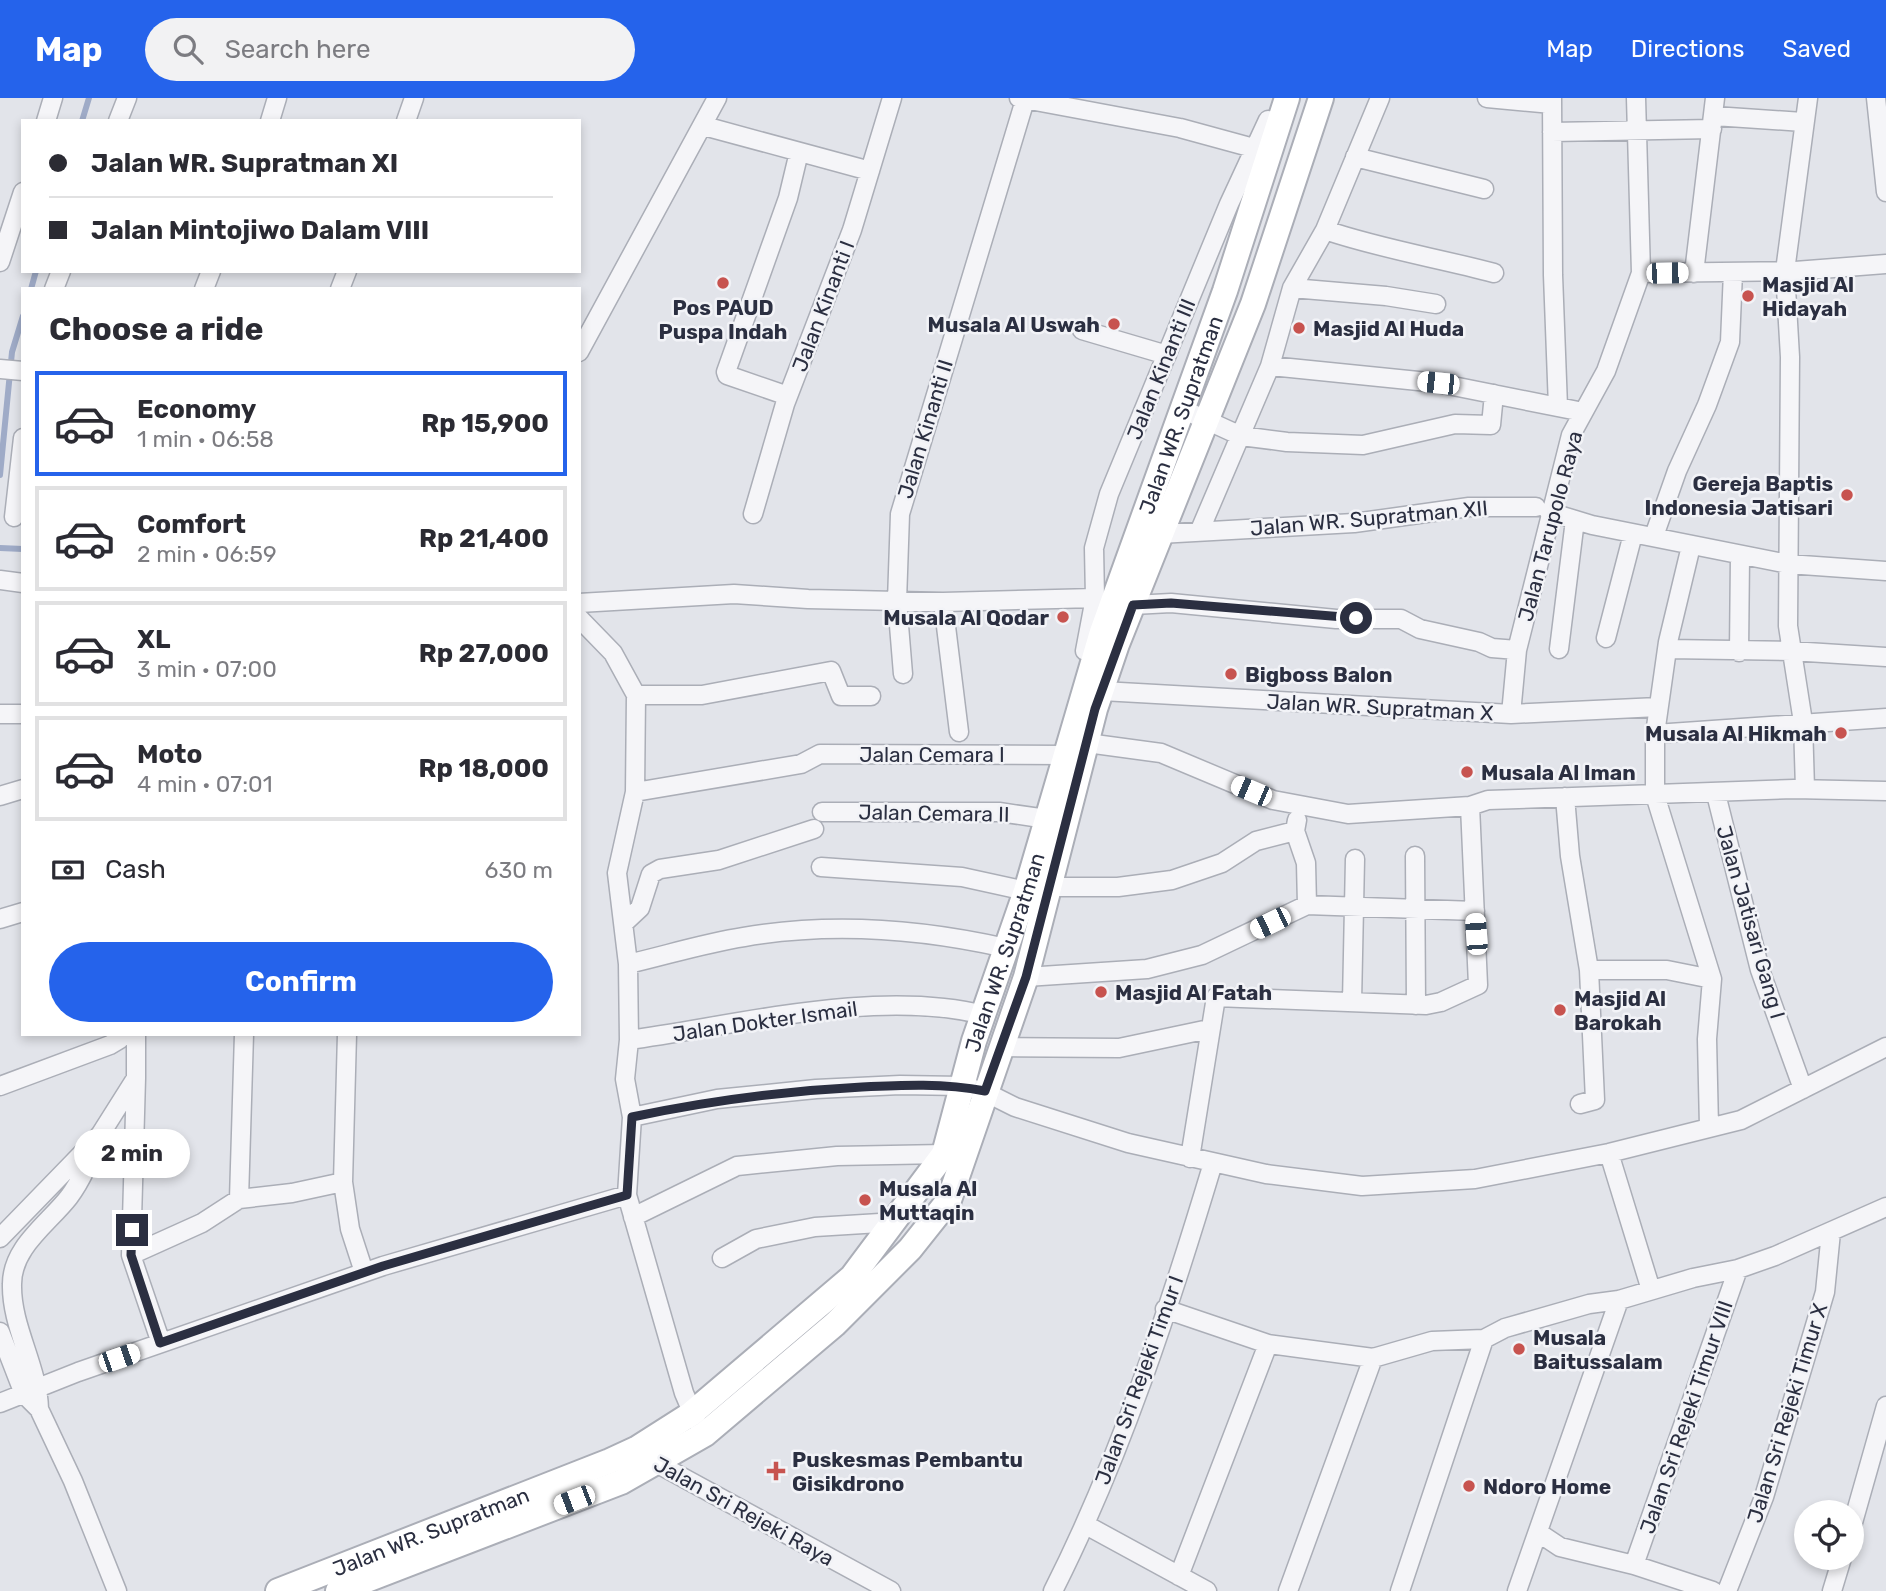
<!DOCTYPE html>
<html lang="en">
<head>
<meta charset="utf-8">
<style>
  body { margin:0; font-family:Rubik,sans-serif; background:#f2f2f3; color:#2b2b33; height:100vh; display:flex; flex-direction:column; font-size:26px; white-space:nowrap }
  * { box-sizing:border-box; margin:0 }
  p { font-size:23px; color:#7c7c81 }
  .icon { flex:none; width:38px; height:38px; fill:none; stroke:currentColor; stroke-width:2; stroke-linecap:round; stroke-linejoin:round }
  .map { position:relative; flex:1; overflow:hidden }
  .drawer { position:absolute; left:21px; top:189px; width:560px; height:749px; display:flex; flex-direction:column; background:#fff; border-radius:0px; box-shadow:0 4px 10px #0003 }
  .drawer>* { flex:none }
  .top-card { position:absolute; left:21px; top:21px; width:560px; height:154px; border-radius:0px; box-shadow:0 4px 10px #0003; display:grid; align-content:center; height:154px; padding:0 28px; background:#fff }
  .buttons { position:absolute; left:1794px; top:1402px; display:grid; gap:14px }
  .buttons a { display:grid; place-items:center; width:70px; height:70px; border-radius:50%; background:#fff; box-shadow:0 4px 10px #0003; font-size:35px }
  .end { position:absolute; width:32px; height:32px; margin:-16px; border:9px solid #2b2f41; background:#fff; box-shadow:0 0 0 4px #fff }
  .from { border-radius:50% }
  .bubble { position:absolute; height:49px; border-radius:24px; background:#fff; box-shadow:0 4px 10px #0003; font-size:23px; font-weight:700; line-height:49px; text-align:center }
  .car { position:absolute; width:21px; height:42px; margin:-21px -10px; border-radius:9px; box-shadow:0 0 5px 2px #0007; background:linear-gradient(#fff 24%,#345 0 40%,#fff 0 76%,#345 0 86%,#fff 0) }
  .top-card b { display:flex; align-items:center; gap:24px; height:66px; font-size:26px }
  .top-card b+b { border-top:2px solid #e1e1e2 }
  .top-card i { width:18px; height:18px; background:#2b2b33 }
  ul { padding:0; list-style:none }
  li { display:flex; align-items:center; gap:21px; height:105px; margin:0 14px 10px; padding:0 14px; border:4px solid #e1e1e2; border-radius:0px }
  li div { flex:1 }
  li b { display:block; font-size:26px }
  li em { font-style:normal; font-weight:700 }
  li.active { border-color:#2563eb }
  li>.icon { width:63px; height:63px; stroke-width:1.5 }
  h2 { padding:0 28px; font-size:32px; line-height:84px }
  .pay { display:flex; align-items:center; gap:18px; height:77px; padding:0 28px; font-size:26px }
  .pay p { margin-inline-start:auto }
  .action { display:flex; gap:14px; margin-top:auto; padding:14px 28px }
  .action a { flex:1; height:80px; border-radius:42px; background:#2563eb; color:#fff; font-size:28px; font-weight:700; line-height:80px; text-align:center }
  header { display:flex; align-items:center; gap:42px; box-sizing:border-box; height:98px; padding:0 35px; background:#2563eb; color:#fff }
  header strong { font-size:33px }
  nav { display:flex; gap:38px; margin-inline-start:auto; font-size:24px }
  .search { width:490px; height:63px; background:#f2f2f3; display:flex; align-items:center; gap:18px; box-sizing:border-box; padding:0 24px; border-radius:38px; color:#7c7c81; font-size:26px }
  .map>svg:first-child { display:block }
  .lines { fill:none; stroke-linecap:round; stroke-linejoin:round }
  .stream { stroke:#9fabc7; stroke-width:6 }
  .minor-casing { stroke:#abaeb7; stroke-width:21 }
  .secondary-casing { stroke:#abaeb7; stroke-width:28 }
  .minor { stroke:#f5f5f8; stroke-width:18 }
  .secondary { stroke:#fff; stroke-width:24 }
  .route { stroke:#2b2f41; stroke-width:9 }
  .poi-dot { fill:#c7534f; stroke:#f2f3f7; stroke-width:2.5 }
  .labels { text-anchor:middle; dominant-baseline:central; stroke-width:5; stroke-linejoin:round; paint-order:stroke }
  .poi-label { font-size:21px; font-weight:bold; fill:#2b2f41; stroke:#f2f3f7; text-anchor:start }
  .street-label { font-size:21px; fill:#2b2f41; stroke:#f2f3f7 }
</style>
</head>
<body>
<header>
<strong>Map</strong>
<div class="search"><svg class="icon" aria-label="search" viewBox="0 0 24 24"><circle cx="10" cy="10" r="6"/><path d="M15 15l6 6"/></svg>Search here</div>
<nav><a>Map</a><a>Directions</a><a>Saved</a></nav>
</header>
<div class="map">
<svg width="1886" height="1493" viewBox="0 0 1886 1493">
  <rect width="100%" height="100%" fill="#e2e4ea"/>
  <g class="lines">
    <path class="stream" d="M82 23 89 0
      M31 191 36 173
      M0 377 12 254 23 218
      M0 450 23 451"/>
    <g class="minor-casing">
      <path id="minor" d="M1019 0 1180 30 1257 51
        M1487 0 1552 6
        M1552 0 1553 177 1558 309
        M1876 0 1886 94
        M1714 18 1803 24
        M46 23 53 0
        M118 23 127 0
        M270 23 277 0
        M406 23 414 0
        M704 28 870 73
        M1552 34 1712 31
        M1355 59 1484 91
        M1325 132C1381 151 1438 160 1494 175
        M0 164 23 94
        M1641 175 1795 173 1886 166
        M1694 175 1715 0
        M1292 190 1386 198 1436 206
        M54 191 61 173
        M204 191 211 173
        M340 191 347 173
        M1082 232 1167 257
        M579 254 717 0
        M1270 268 1438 285 1583 314
        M0 271 23 273
        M788 298 727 277 726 274 788 100 799 54
        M1182 311 1241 338 1287 344 1363 347 1455 326 1491 327 1494 296
        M1549 414 1592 427 1788 466 1886 473
        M753 416 785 306 852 132 892 0
        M14 419 23 340
        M1200 432 1270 268 1292 190 1325 132 1380 0
        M1159 436 1354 425 1469 409H1536
        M1654 438 1677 373 1707 307 1730 244 1733 174
        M1691 448 1668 544 1655 636V697L1712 881 1707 941 1709 1029
        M0 482 23 485
        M943 504 959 634
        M579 505 734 496 808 501 943 504 1095 500
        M1133 507 1171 505 1336 521H1401L1420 531 1479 544 1492 550 1517 552
        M579 520 613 555 636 597 635 694 617 775 628 866 629 942 625 981 632 1019 627 1097 684 1295 696 1323
        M1606 540 1633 436
        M1559 551 1575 422
        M1669 551 1791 553 1886 559
        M1085 553 1095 500 1094 450 1109 396 1229 106 1268 22
        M1739 554 1740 458
        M903 576 897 503 900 416 1025 2
        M1102 593 1511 616 1658 609
        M636 597H702L831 573 841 598H871
        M0 616H23
        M1511 616 1517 552 1571 337 1606 273 1641 175 1636 0
        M1655 636 1886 620
        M1087 645 1161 655 1273 702 1348 716 1470 708 1488 702 1794 691 1886 693
        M1805 691 1803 624 1788 528 1790 259 1785 173 1808 0
        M635 694 801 666 820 656 1066 657
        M1716 696 1760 872 1803 991
        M0 698 23 691
        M1565 699 1570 758 1589 872 1595 1002 1580 1006
        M822 714H999L1047 721
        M1297 722 1295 733 1306 765 1307 807
        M1415 758 1416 907
        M821 769 962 779 1026 793
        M1049 789H1118L1172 782 1222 765 1256 743 1295 733
        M0 821 23 814
        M624 825 640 810 651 776 660 771 719 762 814 731
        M628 866C667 857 705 845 744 839 830 824 921 831 1006 850
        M1589 872H1667L1712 881
        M1026 879 1147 871 1202 857 1307 807 1475 813
        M1352 904 1355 761
        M347 936 343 1084 350 1131 364 1174
        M629 942C738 927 877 890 984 917
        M1001 949 1119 950 1209 931
        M136 980 131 1157 161 1245
        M0 988 110 947 120 941 121 936
        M632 1019 717 1001 816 991 900 987 962 988 985 994 1015 1009 1128 1045 1266 1076 1362 1088 1475 1081 1609 1055 1741 1022 1886 949
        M1609 1055 1651 1192
        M1190 1060 1216 899 1426 907 1441 904 1478 887 1470 708
        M239 1101 244 936
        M633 1119 737 1068 837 1058 944 1056
        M0 1140 100 1037 136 980V936
        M131 1157 202 1125 239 1101 292 1095 343 1084
        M722 1160 756 1141 815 1129 896 1124
        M1165 1211 1268 1246 1373 1260 1432 1243 1484 1241 1505 1230 1589 1206 1619 1202 1693 1180 1738 1171 1775 1158 1886 1109
        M0 1234 24 1296 39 1311 73 1383 117 1493
        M0 1305 78 1274 383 1168 627 1097
        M39 1311C38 1268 11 1229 12 1186 12 1149 48 1126 69 1099 83 1080 91 1059 100 1037
        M647 1360 891 1493
        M1086 1427 1207 1493
        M1852 1428 1886 1308
        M1539 1435 1560 1449 1634 1467 1713 1493
        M1634 1467 1738 1171
        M1179 1478 1268 1246
        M1053 1493C1120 1361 1170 1208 1213 1065
        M1288 1493 1373 1260
        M1400 1493 1484 1241
        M1517 1493 1619 1202
        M1727 1493 1764 1399 1825 1194 1831 1134
        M1832 1493 1842 1460"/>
    </g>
    <g class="secondary-casing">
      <g id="secondary">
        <path id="s1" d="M278 1493 610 1363 636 1351 691 1316 852 1179 944 1056 974 943 1026 793 1102 534 1225 193 1287 0"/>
        <path d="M338 1493 621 1384 705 1336 835 1226 910 1151 949 1102 1026 879 1095 611 1117 546 1253 206 1321 0"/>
      </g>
    </g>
    <use href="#minor" class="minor"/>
    <use href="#secondary" class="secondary"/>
  </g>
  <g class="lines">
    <path class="route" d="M132 1132 131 1157 160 1245 383 1168 627 1097 632 1019C708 1003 783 993 862 989 903 987 944 985 985 993L1026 879 1095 611 1133 507 1171 505 1356 520"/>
  </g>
  <g class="poi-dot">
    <circle cx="723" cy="185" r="7"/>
    <circle cx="1748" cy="198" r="7"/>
    <circle cx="1114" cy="226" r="7"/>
    <circle cx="1299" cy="230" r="7"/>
    <circle cx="1847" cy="397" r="7"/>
    <circle cx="1063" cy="519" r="7"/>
    <circle cx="1231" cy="576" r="7"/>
    <circle cx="1841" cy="635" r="7"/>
    <circle cx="1467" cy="674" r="7"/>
    <circle cx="1101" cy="894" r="7"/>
    <circle cx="1560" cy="912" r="7"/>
    <circle cx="865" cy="1102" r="7"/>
    <circle cx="1519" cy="1251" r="7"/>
    <path d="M772.5 1362.5h7v7h7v7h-7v7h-7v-7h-7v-7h7z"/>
    <circle cx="1469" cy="1388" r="7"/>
  </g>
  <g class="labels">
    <g class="poi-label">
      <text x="1762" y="186">Masjid Al<tspan x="1762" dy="24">Hidayah</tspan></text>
      <text x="723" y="209" text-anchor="middle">Pos PAUD<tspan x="723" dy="24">Puspa Indah</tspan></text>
      <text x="1100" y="226" text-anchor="end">Musala Al Uswah</text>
      <text x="1313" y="230">Masjid Al Huda</text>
      <text x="1833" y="385" text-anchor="end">Gereja Baptis<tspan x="1833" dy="24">Indonesia Jatisari</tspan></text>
      <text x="1049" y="519" text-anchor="end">Musala Al Qodar</text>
      <text x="1245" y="576">Bigboss Balon</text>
      <text x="1827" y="635" text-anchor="end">Musala Al Hikmah</text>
      <text x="1481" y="674">Musala Al Iman</text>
      <text x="1115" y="894">Masjid Al Fatah</text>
      <text x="1574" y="900">Masjid Al<tspan x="1574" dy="24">Barokah</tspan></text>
      <text x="879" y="1090">Musala Al<tspan x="879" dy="24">Muttaqin</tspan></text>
      <text x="1533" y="1239">Musala<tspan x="1533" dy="24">Baitussalam</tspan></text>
      <text x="792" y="1361">Puskesmas Pembantu<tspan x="792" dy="24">Gisikdrono</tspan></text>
      <text x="1483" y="1388">Ndoro Home</text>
    </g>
    <g class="street-label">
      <text transform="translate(823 208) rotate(-69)">Jalan Kinanti I</text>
      <text transform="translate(1161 271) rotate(-68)">Jalan Kinanti III</text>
      <text stroke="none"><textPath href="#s1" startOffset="1592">Jalan WR. Supratman</textPath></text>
      <text transform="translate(925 331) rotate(-73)">Jalan Kinanti II</text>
      <text transform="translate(1369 420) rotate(-5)">Jalan WR. Supratman XII</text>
      <text transform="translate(1550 428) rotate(-75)">Jalan Tarupolo Raya</text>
      <text transform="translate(1380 609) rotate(3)">Jalan WR. Supratman X</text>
      <text x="932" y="656">Jalan Cemara I</text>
      <text transform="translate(934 715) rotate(1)">Jalan Cemara II</text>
      <text transform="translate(1751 824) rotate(74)">Jalan Jatisari Gang I</text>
      <text stroke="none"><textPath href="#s1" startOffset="1026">Jalan WR. Supratman</textPath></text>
      <text transform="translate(765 923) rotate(-8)">Jalan Dokter Ismail</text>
      <text transform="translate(1139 1282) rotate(-70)">Jalan Sri Rejeki Timur I</text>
      <text transform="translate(1787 1315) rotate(-73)">Jalan Sri Rejeki Timur X</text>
      <text transform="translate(1686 1319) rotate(-71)">Jalan Sri Rejeki Timur VIII</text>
      <text transform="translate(744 1413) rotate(29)">Jalan Sri Rejeki Raya</text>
      <text stroke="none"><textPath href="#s1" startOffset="164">Jalan WR. Supratman</textPath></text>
    </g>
  </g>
</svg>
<div class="buttons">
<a><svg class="icon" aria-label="locate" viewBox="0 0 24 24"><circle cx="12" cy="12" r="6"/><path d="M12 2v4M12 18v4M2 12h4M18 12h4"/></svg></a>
</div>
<i class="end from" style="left:1356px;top:520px"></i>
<i class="end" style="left:132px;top:1132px"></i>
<div class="bubble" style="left:74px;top:1031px;width:116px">2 min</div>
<i class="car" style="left:1667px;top:175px;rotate:89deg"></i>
<i class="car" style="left:1438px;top:285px;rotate:276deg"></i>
<i class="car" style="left:1251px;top:693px;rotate:293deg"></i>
<i class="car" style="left:1270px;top:825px;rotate:244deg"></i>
<i class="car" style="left:1476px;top:836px;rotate:356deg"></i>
<i class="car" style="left:119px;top:1260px;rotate:71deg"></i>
<i class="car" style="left:574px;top:1402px;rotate:249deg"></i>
<div class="top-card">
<b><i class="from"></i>Jalan WR. Supratman XI</b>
<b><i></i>Jalan Mintojiwo Dalam VIII</b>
</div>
<section class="drawer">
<h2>Choose a ride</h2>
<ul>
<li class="active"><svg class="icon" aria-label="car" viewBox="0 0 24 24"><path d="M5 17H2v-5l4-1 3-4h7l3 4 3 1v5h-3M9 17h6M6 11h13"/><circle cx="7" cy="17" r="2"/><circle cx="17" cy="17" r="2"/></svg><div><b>Economy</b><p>1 min · 06:58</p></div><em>Rp 15,900</em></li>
<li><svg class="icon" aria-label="car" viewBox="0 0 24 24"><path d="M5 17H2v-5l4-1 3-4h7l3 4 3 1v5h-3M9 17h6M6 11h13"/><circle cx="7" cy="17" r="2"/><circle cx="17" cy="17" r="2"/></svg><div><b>Comfort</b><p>2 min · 06:59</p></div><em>Rp 21,400</em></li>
<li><svg class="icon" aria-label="car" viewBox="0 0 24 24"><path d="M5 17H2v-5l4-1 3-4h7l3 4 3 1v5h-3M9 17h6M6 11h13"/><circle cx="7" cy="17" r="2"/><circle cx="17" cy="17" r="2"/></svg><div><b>XL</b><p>3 min · 07:00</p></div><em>Rp 27,000</em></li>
<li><svg class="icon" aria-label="car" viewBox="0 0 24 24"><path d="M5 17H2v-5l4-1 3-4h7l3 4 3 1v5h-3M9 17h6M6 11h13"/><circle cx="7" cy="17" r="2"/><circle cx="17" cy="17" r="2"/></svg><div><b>Moto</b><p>4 min · 07:01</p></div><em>Rp 18,000</em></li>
</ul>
<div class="pay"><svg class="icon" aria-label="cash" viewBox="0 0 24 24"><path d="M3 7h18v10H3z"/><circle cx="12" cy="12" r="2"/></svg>Cash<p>630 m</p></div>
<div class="action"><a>Confirm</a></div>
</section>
</div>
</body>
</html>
